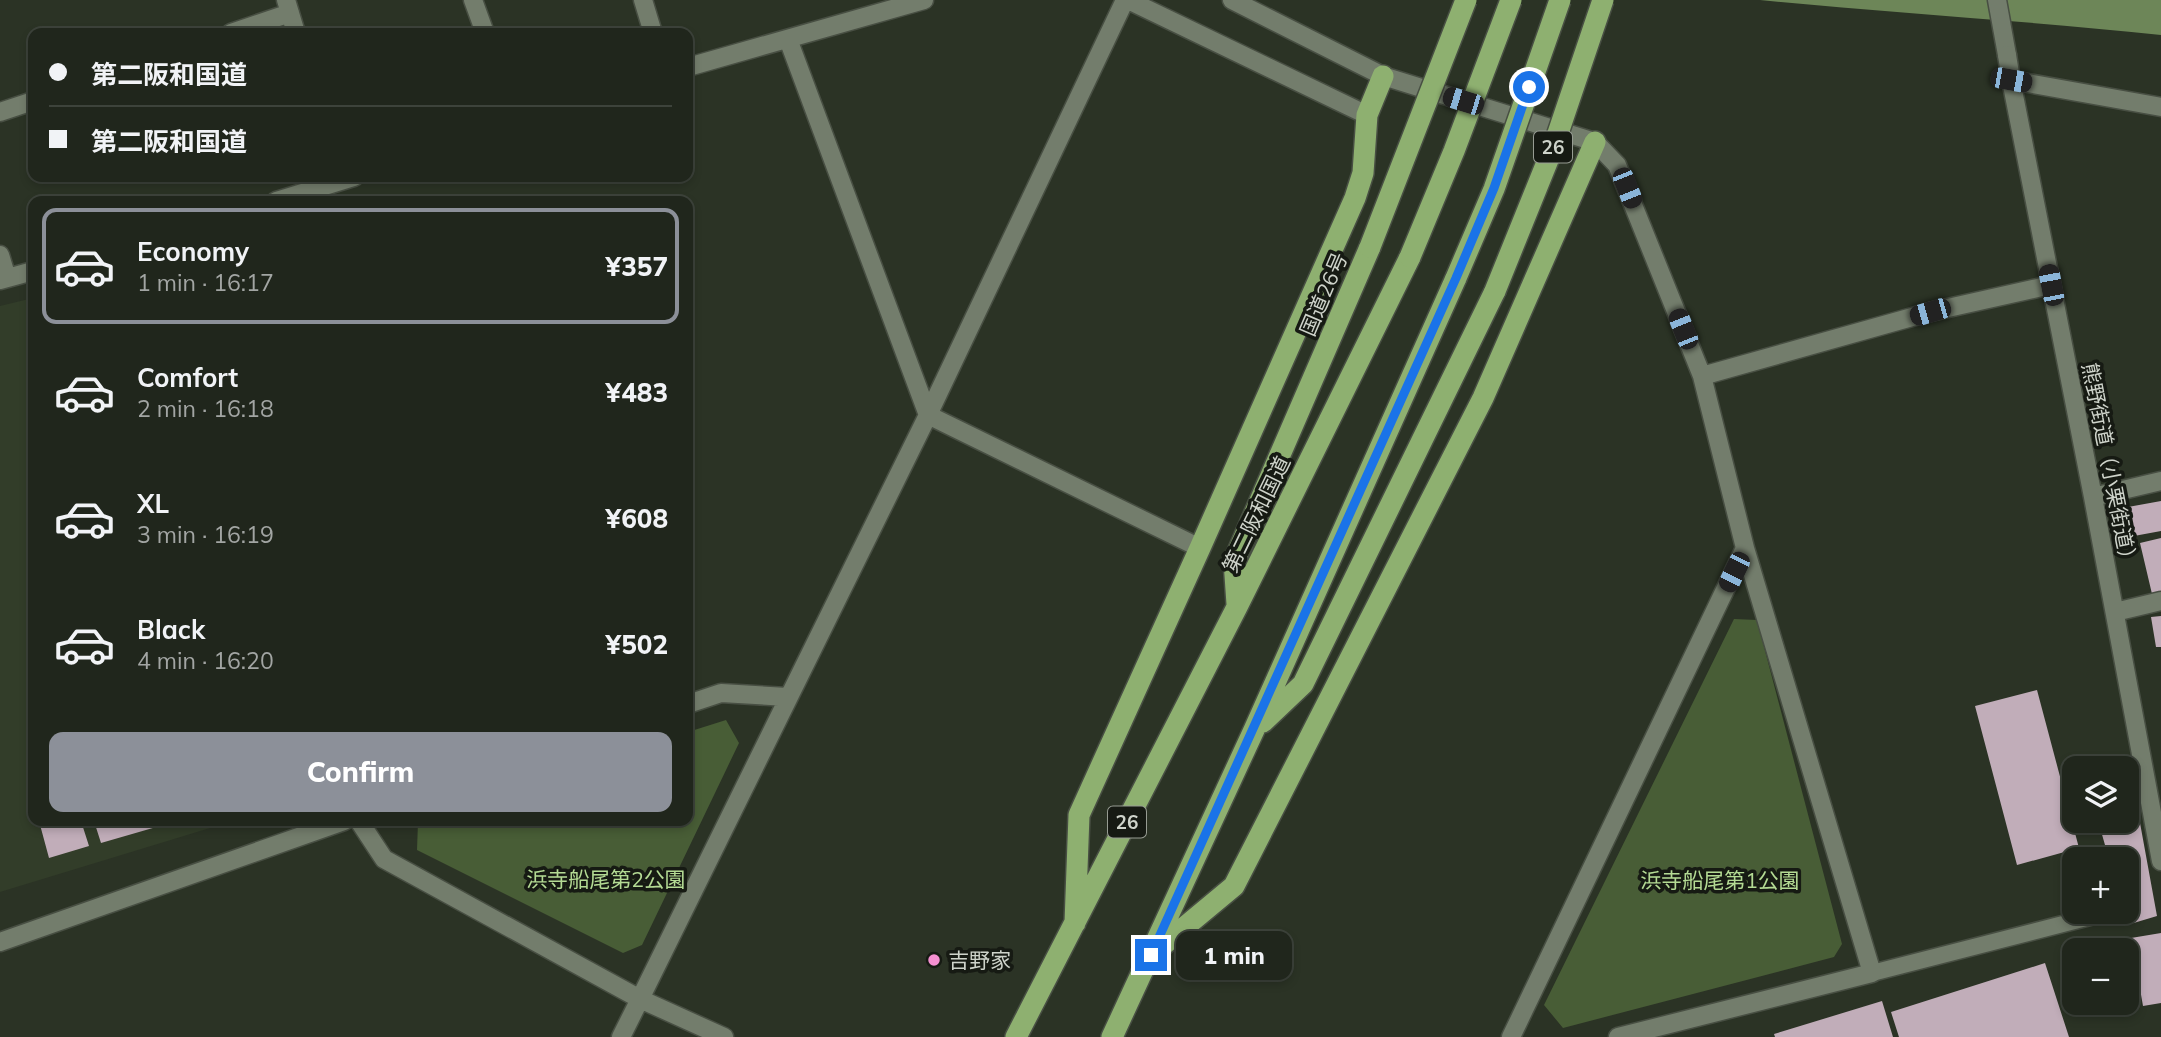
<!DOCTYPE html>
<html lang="en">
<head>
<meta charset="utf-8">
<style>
  body { margin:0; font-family:Mulish,"Noto Sans JP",sans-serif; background:#282e25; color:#f1f3f6; height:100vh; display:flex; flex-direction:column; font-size:26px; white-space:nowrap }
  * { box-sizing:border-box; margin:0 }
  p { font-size:23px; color:#a2a5a3 }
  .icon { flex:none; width:38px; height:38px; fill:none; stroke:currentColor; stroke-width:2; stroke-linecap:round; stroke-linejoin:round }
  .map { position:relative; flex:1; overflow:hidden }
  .drawer { position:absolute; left:28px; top:196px; width:665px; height:630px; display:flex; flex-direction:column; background:#20261c; border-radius:14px; box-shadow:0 4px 10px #0003,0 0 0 2px #3d433b }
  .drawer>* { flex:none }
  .top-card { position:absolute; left:28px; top:28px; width:665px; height:154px; border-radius:14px; box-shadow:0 4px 10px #0003,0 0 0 2px #3d433b; display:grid; align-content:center; height:154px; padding:0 21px; background:#20261c }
  .fabs { position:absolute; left:2062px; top:756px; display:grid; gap:14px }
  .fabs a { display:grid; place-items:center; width:77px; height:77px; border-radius:14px; background:#20261c; box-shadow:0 4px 10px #0003,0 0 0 2px #3d433b; font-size:35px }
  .end { position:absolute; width:32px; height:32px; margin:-16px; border:9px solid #1a73e8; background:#fff; box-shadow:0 0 0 4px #fff }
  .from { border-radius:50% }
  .bubble { position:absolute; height:49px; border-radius:14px; background:#20261c; box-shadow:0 4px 10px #0003,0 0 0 2px #3d433b; font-size:23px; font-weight:800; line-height:49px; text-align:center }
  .car { position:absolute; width:21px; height:42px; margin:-21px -10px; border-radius:9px; box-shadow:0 0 5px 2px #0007; background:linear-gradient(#222 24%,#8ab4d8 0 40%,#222 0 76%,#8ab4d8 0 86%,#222 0) }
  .top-card b { display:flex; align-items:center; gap:24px; height:66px; font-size:26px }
  .top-card b+b { border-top:2px solid #3d433b }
  .top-card i { width:18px; height:18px; background:#f1f3f6 }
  ul { padding:12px 0 0; list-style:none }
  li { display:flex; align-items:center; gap:21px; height:116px; margin:0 14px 10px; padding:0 7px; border:4px solid transparent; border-radius:14px }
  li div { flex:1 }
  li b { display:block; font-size:26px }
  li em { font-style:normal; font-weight:800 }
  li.on { border-color:#8c9099 }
  li>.icon { width:63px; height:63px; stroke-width:1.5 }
  .primary-button { display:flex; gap:14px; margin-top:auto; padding:14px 21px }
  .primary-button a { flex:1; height:80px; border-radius:14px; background:#8c9099; color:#fff; font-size:28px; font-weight:800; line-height:80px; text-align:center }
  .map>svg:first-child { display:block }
  .built { fill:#323d29 }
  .green { fill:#485d36 }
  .water { fill:#6d8658 }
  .building { fill:#c1adb9 }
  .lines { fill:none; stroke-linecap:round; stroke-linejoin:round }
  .lane-casing { stroke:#484f43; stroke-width:19 }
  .street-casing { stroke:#484f43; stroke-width:21 }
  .secondary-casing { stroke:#484f43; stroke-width:21 }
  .highway-casing { stroke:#484f43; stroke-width:24 }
  .lane { stroke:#737d6c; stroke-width:16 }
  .street { stroke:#737d6c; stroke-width:18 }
  .secondary { stroke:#737d6c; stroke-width:18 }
  .highway { stroke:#8eb070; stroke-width:21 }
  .highway-bridge-casing { stroke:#484f43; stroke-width:24; stroke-linecap:butt }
  .highway-bridge { stroke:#8eb070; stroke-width:21 }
  .route { stroke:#1a73e8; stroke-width:9 }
  .poi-dot { fill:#f590d1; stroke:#161a13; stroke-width:2.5 }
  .labels { text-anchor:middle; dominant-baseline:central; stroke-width:7; stroke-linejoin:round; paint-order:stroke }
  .shield { fill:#161a13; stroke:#979c93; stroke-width:2 }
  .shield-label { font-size:19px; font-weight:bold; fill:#ced3ca }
  .street-label { font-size:21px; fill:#ced3ca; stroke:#161a13 }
  .park-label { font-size:21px; fill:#b4db94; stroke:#161a13 }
  .poi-label { font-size:21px; fill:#ced3ca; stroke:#161a13; text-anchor:start }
</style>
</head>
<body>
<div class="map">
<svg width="2161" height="1037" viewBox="0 0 2161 1037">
  <rect width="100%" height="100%" fill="#2b3325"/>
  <path class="built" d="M33 298V821H233L0 892V306Z"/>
  <path class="green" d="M1734 619 1757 620 1842 944 1834 957 1563 1028 1544 1005Z
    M726 720 739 743 642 945 623 953 417 850 418 822 423 821H688V732Z"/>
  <path class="water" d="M1760 0H2161V35C2028 21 1894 13 1760 0Z"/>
  <path class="building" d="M2161 501V531L2134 536 2128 507Z
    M2161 538V592L2152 594 2140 543Z
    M2161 616V647H2156L2151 617Z
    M2037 690 2079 848 2017 865 1975 706Z
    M2136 801 2157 916 2127 925 2124 912H2126V859H2109L2101 831 2125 827 2126 802Z
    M39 821H81L89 846 49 858Z
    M94 821H177L101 843Z
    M2161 933V1003L2143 1006 2131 938Z
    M2045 963 2069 1037H1899L1891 1012Z
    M1882 1001 1893 1037H1775L1774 1034Z"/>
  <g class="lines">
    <g class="lane-casing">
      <path id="lane" d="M1872 973 2090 917"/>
    </g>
    <g class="street-casing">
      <path id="street" d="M286 0 296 33
        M473 0 485 33
        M643 0 653 33
        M1128 0 1367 115
        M1232 0 1383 76 1595 142 1617 165 1702 376 1745 548 1511 1037
        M1997 0 2007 55
        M231 33 290 13
        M788 39 928 415 1200 548
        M688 67 924 0
        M2161 107 2011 80 2093 497 2161 861
        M0 112 33 101
        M276 201 354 177
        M0 255 7 278
        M0 280 33 271
        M1702 376 1930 312 2051 285
        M2093 497 2161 481
        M2115 612 2161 601
        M688 704 721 693 787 697
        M359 821 384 859 640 999 621 1037
        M0 942 344 821
        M724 1037 640 999 928 415 1125 0
        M1618 1037 1872 973 1745 548"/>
    </g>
    <g class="secondary-casing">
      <path id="secondary" d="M2007 55 2011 80"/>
    </g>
    <g class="highway-casing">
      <path id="highway" d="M1237 604 1234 561 1370 247
        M1263 722 1303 684 1495 291
        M1075 923 1079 815 1200 548 1355 198 1363 173 1367 115 1383 76
        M1151 955 1234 886 1483 398 1595 142
        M1016 1037 1237 607 1410 257
        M1112 1037 1254 730 1456 278"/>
    </g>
    <use href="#lane" class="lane"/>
    <use href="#street" class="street"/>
    <use href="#secondary" class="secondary"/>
    <use href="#highway" class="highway"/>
    <g class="highway-bridge-casing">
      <path id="highway-bridge" d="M1370 247 1466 0
        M1410 257 1454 151 1511 0
        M1456 278 1494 189 1560 0
        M1495 291 1554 145 1603 0"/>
    </g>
    <use href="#highway-bridge" class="highway-bridge"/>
  </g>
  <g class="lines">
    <path class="route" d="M1151 955 1456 278 1494 188 1529 87"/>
  </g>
  <circle class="poi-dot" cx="934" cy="960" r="7"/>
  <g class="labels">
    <g class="shield">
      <rect x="1534" y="131.5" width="38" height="31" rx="5"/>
      <rect x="1108" y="806.5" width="38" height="31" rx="5"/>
    </g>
    <g class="shield-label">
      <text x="1553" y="147">26</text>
      <text x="1127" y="822">26</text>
    </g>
    <g class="street-label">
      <text transform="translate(1323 294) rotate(-67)">国道26号</text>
      <text transform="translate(2110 466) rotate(79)">熊野街道（小栗街道）</text>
      <text transform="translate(1256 514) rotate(-64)">第二阪和国道</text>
    </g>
    <g class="park-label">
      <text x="606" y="879">浜寺船尾第2公園</text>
      <text x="1720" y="880">浜寺船尾第1公園</text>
    </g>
    <g class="poi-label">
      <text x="948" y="960">吉野家</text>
    </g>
  </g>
</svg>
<div class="fabs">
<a><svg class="icon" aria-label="layers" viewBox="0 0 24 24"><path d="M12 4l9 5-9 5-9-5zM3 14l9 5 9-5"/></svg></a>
<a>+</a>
<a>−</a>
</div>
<i class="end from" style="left:1529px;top:87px"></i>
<i class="end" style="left:1151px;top:955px"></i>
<div class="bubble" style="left:1176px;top:931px;width:116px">1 min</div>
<i class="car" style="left:2011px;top:80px;rotate:100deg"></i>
<i class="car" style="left:1463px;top:101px;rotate:287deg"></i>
<i class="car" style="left:1627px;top:188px;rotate:158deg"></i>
<i class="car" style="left:2051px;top:285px;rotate:349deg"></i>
<i class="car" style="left:1930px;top:312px;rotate:254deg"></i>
<i class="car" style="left:1683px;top:329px;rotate:338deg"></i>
<i class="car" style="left:1734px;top:572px;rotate:206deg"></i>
<div class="top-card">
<b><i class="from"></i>第二阪和国道</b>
<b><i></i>第二阪和国道</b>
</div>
<section class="drawer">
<ul>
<li class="on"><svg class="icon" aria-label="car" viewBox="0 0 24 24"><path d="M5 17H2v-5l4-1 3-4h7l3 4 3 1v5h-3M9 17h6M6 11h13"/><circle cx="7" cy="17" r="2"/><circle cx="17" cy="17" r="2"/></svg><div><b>Economy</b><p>1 min · 16:17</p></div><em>¥357</em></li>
<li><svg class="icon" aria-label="car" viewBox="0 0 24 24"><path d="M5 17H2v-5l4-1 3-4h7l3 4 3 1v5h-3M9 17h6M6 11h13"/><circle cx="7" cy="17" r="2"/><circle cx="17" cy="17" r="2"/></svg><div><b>Comfort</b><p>2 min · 16:18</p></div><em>¥483</em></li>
<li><svg class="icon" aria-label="car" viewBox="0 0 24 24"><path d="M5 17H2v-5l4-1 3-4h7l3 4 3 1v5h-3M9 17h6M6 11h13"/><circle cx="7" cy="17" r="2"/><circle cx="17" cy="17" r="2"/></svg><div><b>XL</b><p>3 min · 16:19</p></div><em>¥608</em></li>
<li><svg class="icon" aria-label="car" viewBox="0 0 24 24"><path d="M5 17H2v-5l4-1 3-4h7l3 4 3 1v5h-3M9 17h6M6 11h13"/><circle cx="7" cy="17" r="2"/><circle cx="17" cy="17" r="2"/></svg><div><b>Black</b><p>4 min · 16:20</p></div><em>¥502</em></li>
</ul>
<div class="primary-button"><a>Confirm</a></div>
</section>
</div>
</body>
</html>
